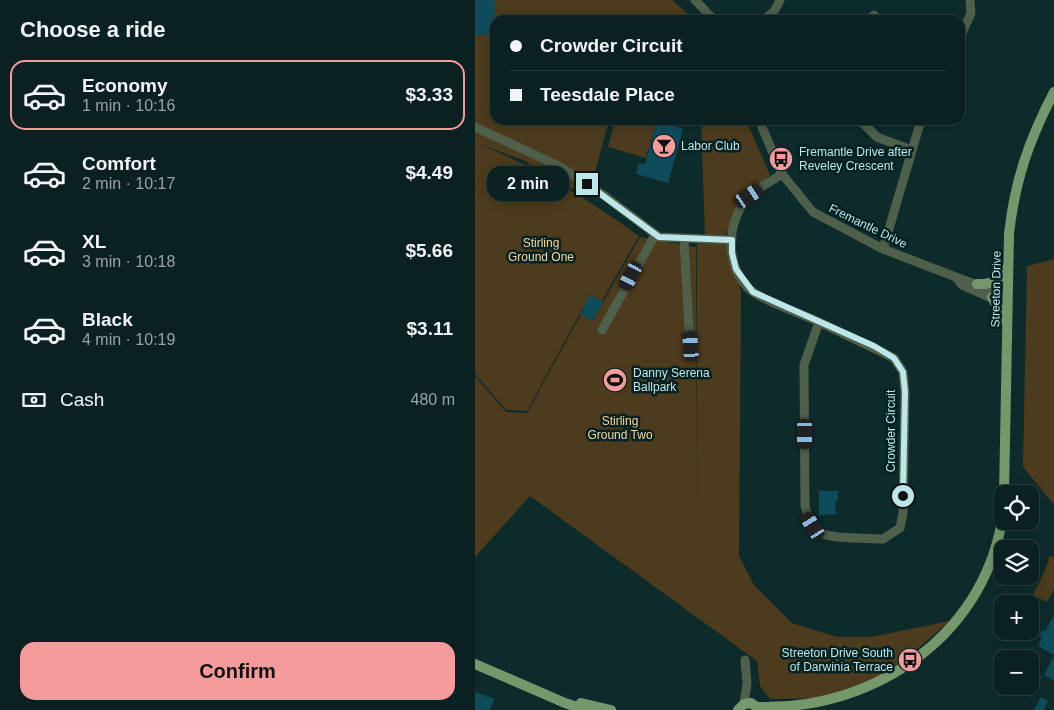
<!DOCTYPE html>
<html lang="en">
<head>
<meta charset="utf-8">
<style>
  body { margin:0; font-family:Arial,sans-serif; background:#13282a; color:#f1f3f6; height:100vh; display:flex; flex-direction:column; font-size:19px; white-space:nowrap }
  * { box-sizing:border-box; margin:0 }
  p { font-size:16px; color:#99a3a5 }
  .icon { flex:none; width:28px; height:28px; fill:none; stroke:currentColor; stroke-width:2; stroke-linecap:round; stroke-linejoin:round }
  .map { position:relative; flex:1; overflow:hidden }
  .sheet { display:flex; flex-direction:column; background:#0a2021; width:475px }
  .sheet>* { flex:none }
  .hud { position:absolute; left:15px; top:15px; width:475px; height:110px; border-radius:15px; box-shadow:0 2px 12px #0003,0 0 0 1px #2a3e3f; display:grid; align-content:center; height:110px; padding:0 20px; background:#0a2021 }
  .fabs { position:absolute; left:519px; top:485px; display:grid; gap:10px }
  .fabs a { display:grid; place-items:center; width:45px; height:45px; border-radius:10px; background:#0a2021; box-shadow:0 2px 12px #0003,0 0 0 1px #2a3e3f; font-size:25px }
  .end { position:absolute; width:22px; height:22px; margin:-11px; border:6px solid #bce6e7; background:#111; box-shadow:0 0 0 2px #111 }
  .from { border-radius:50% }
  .bubble { position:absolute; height:35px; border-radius:15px; background:#0a2021; box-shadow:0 2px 12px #0003,0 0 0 1px #2a3e3f; font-size:16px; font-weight:700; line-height:35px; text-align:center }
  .car { position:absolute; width:15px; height:30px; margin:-15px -8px; border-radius:6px; box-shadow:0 0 4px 1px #0007; background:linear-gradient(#222 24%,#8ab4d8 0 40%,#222 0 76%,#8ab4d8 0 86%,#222 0) }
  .hud b { display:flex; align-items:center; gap:18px; height:48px; font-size:19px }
  .hud b+b { border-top:1px solid #2a3e3f }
  .hud i { width:12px; height:12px; background:#f1f3f6 }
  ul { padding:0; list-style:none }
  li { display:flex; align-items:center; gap:15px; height:70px; margin:0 10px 8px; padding:0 10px; border:2px solid transparent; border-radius:15px }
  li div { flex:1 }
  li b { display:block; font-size:19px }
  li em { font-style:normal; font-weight:700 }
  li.selected { border-color:#f59b9c }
  li>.icon { width:45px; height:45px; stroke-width:1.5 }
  h2 { padding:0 20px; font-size:22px; line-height:60px }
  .pay { display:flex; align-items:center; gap:12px; height:55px; padding:0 20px; font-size:19px }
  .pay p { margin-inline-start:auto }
  .cta { display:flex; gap:10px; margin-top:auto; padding:10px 20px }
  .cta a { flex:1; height:58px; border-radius:15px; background:#f59b9c; color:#111; font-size:20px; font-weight:700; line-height:58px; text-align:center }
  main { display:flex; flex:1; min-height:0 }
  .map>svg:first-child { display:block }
  .green { fill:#4c3b1c }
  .building { fill:#0f4c5b }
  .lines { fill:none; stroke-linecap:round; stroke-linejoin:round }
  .minor { stroke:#4e5f4a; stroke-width:9 }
  .major { stroke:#75976c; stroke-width:10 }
  .route { stroke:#bce6e7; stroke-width:6 }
  .labels { text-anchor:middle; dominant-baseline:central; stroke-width:5; stroke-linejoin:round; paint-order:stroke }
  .poi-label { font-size:12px; fill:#bce6e7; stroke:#042123; text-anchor:start }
  .street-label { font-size:12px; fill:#bce6e7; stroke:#042123 }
  .park-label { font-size:12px; fill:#fcd69a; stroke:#042123 }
</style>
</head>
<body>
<main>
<section class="sheet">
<h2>Choose a ride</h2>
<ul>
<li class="selected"><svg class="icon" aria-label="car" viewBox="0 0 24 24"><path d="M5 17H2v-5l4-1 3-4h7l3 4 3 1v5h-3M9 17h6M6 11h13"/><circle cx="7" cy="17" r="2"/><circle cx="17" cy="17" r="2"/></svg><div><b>Economy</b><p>1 min · 10:16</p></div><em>$3.33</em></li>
<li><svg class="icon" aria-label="car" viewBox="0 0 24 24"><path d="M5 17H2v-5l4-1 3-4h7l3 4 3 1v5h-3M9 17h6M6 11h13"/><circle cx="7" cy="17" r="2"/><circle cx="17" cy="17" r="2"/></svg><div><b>Comfort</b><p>2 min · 10:17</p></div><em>$4.49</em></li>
<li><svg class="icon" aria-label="car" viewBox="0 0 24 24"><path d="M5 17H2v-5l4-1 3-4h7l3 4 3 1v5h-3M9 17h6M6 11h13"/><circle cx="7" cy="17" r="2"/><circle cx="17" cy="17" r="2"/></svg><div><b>XL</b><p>3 min · 10:18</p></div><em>$5.66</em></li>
<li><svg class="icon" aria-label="car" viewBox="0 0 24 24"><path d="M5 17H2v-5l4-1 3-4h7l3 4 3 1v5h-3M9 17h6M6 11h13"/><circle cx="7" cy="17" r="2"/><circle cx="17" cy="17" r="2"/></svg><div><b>Black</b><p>4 min · 10:19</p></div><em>$3.11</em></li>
</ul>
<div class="pay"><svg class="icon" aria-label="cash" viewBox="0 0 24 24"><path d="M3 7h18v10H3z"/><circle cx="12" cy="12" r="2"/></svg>Cash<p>480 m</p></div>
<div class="cta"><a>Confirm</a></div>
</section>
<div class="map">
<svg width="579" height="710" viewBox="0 0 579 710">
  <rect width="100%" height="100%" fill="#0e2b2c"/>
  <path class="green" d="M0 0H197L220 20H180L162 15 160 20H20V120H134L113 198 48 160 2 143C63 168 111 198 164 236L127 301 115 295 52 411 31 410 0 374Z
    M140 120H182L171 158 133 147Z
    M226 120H271L295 175 268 200 249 237 230 236Z
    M165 237 221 247 222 504V243L252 244 259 274 266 290 264 556 279 585 317 623 362 637H396L475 621 421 667 366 698 295 699 285 686 282 661 55 496 0 557V376L31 412 52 413 106 314 118 320Z
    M579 259V505L548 467 552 266Z
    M574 556 579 557V589L572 602 558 595 573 563Z"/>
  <path class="building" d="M0 0H19L20 34 0 35Z
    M182 121 208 129 193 183 161 174 164 163 170 164Z
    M115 295 128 302 117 321 105 314Z
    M344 491H363V501H360L361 514 344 515Z
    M579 615V655L563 646 567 638 564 636 567 630 570 631Z
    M579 656V681L569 675Z
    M555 673 567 676 555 698Z
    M0 692 19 699 15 710H0Z
    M566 697 573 701 569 710H559Z"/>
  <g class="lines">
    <path class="minor" d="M220 0 239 20
      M289 20 300 10 305 0
      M396 20 399 15
      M485 38 496 13 495 0
      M284 120 307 174 338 212 408 249 533 297
      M385 120 402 137 436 150
      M0 127 84 166 127 194 184 237 257 240
      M307 174C297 181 284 187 275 196 250 219 249 271 278 292 294 303 325 313 344 322
      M209 240 215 347
      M408 249 446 120
      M483 280 487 285 533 305
      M344 322 419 358 428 372 430 392 428 513 425 528 408 539C395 538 360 539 348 534 337 529 332 516 330 505L329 365Z
      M127 330 180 235
      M269 704 272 684 270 660"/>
    <path class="major" d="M502 284C517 285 526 280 533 266
      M517 297 531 322
      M529 494 534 234C540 180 554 140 579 92
      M0 664 90 703 112 710
      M106 703 136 710
      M284 707C405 710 513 630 528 513
      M263 710 269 704 276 703 286 710"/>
  </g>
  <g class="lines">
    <path class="route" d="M112 184 184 237 257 240V253L261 269 278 292 399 346 419 358 428 372 430 392 428 496"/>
  </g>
  <defs>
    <g id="bar-disc" transform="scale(1.25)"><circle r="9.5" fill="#f59b9c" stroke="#042123"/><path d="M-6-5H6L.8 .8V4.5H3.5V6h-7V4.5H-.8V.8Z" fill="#111"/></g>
    <g id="bus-disc" transform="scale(1.25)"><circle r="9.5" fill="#f59b9c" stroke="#042123"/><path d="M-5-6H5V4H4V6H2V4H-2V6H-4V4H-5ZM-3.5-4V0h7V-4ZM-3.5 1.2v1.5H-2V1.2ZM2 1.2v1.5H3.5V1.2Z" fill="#111"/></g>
    <g id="stadium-disc" transform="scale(1.25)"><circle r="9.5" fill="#f59b9c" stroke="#042123"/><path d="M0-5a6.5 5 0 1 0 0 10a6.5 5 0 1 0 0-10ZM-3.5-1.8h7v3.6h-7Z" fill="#111"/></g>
  </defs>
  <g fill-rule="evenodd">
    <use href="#bar-disc" x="189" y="146"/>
    <use href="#bus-disc" x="306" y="159"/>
    <use href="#stadium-disc" x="140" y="380"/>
    <use href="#bus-disc" x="435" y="660"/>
  </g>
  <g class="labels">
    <g class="poi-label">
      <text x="206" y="146">Labor Club</text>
      <text x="324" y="152">Fremantle Drive after<tspan x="324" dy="14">Reveley Crescent</tspan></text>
      <text x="158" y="373">Danny Serena<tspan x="158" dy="14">Ballpark</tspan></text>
      <text x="418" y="653" text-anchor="end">Streeton Drive South<tspan x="418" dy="14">of Darwinia Terrace</tspan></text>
    </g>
    <g class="street-label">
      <text transform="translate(393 226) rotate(26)">Fremantle Drive</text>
      <text transform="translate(521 289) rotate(-89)">Streeton Drive</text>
      <text transform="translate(416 431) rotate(-90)">Crowder Circuit</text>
    </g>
    <g class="park-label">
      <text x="66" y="243">Stirling<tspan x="66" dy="14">Ground One</tspan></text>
      <text x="145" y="421">Stirling<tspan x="145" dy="14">Ground Two</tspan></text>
    </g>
  </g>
</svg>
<div class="fabs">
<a><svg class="icon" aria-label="locate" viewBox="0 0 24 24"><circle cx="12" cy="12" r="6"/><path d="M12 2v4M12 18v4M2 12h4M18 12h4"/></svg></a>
<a><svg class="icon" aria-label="layers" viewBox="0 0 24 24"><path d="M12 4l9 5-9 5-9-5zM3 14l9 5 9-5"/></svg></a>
<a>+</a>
<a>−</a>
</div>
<i class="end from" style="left:428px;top:496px"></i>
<i class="end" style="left:112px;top:184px"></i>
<div class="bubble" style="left:12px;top:166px;width:82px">2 min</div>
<i class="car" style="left:274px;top:196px;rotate:56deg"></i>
<i class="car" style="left:156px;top:276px;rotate:208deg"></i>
<i class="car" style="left:216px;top:346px;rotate:356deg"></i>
<i class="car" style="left:330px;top:434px;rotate:180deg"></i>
<i class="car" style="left:338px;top:526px;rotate:328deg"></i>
<div class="hud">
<b><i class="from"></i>Crowder Circuit</b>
<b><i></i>Teesdale Place</b>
</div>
</div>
</main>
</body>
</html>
